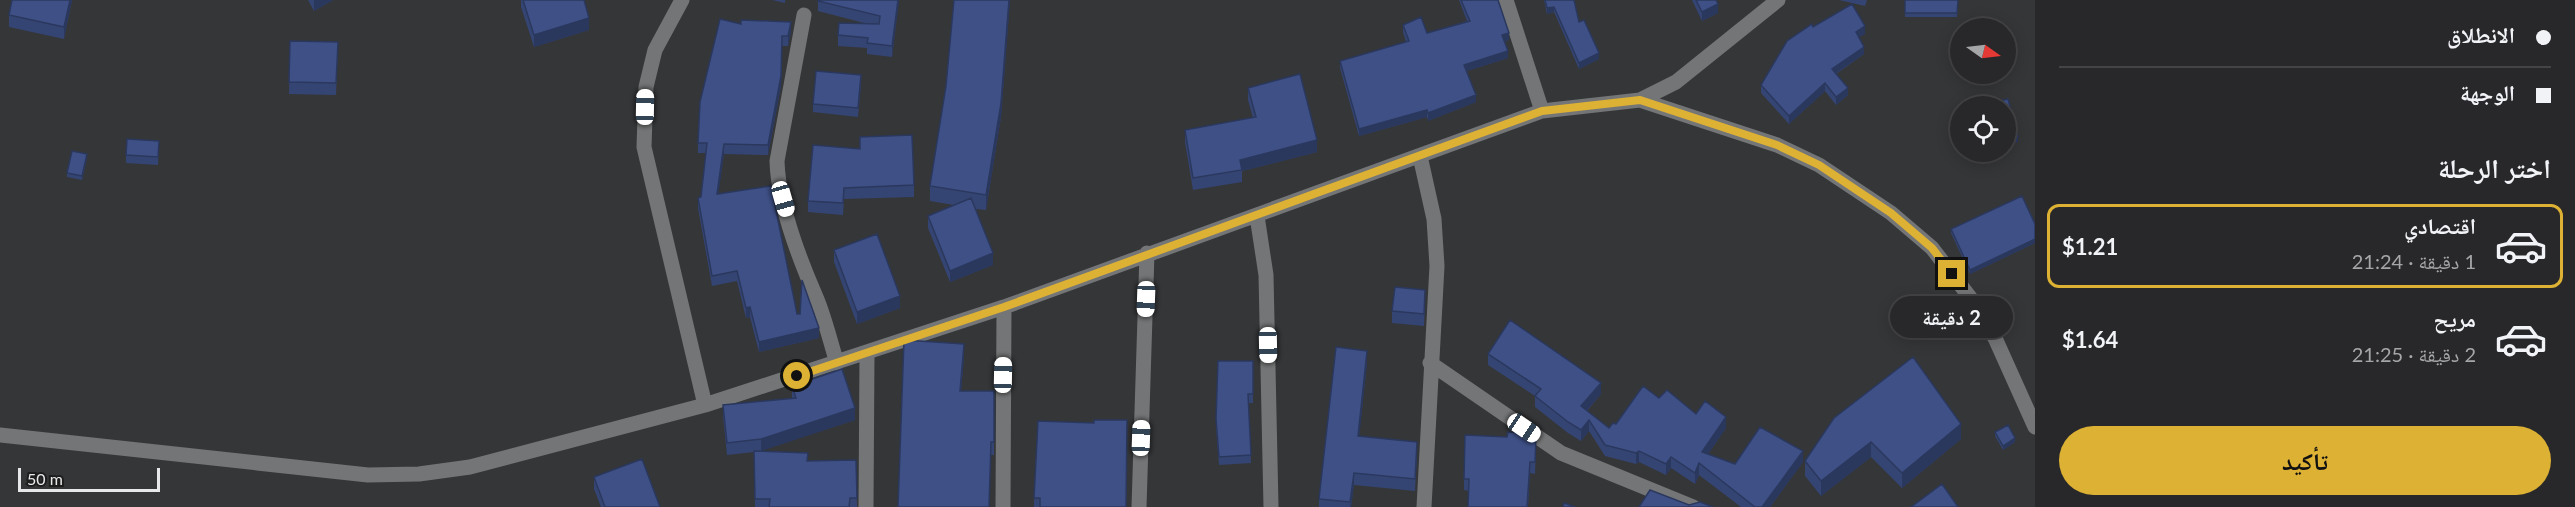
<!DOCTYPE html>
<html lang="ar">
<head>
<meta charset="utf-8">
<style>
  body { margin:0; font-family:Lato,"Noto Naskh Arabic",sans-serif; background:#343436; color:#f1f3f6; direction:rtl; height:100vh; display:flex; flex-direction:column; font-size:22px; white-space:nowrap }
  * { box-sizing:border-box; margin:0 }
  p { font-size:20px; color:#a5a6a8 }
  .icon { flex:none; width:33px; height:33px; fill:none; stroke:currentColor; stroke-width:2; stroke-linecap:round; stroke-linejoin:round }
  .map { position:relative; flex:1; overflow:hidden; direction:ltr }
  .drawer { display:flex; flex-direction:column; background:#28282a; width:540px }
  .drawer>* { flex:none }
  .top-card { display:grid; align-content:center; height:132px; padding:0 24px; background:#28282a }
  .needle { width:39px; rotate:104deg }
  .tools { position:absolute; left:1950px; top:18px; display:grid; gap:12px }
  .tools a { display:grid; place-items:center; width:66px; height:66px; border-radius:50%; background:#28282a; box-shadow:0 3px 15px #0003,0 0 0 2px #444447; font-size:30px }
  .scale { position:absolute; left:18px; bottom:15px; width:142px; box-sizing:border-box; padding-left:6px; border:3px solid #e7e8e9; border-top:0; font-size:16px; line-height:21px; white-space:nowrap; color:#e7e8e9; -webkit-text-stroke:4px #1d1d1e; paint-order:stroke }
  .end { position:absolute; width:27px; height:27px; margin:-14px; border:8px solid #ddb133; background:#111; box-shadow:0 0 0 3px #111 }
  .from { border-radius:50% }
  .bubble { position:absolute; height:42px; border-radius:21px; background:#28282a; box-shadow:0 3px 15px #0003,0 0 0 2px #444447; font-size:20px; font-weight:700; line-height:42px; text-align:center; direction:rtl }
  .car { position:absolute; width:18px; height:36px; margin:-18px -9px; border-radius:8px; box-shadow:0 0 4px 2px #0007; background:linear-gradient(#fff 24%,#345 0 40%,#fff 0 76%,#345 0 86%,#fff 0) }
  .top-card b { display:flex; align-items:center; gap:21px; height:57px; font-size:22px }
  .top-card b+b { border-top:2px solid #444447 }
  .top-card i { width:15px; height:15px; background:#f1f3f6 }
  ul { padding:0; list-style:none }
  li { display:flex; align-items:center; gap:18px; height:84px; margin:0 12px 9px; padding:0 12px; border:3px solid transparent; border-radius:12px }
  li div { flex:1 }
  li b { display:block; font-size:22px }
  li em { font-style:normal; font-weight:700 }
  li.selected { border-color:#ddb133 }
  li>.icon { width:54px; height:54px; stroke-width:1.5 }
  h2 { padding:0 24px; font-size:27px; line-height:72px }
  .button { display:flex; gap:12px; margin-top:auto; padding:12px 24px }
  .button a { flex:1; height:69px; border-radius:36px; background:#ddb133; color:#111; font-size:24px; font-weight:700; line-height:69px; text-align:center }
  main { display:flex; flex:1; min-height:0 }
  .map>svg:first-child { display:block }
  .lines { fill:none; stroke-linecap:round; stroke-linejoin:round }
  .minor { stroke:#747576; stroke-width:15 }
  .wall { fill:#354573 }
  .shaded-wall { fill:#2b385e }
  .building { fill:#3e5086; stroke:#2b385e; stroke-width:1.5 }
  .route { stroke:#ddb133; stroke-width:8 }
</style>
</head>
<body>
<main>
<section class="drawer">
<div class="top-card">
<b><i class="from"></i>الانطلاق</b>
<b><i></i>الوجهة</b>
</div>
<h2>اختر الرحلة</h2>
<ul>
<li class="selected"><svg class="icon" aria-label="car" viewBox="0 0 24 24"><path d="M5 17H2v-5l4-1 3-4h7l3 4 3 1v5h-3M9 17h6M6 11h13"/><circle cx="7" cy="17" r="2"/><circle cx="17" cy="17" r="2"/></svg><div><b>اقتصادي</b><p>1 دقيقة · 21:24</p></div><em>$1.21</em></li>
<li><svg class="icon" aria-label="car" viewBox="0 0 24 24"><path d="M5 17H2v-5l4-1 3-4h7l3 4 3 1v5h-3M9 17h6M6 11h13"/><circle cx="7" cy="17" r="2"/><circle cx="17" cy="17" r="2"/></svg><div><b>مريح</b><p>2 دقيقة · 21:25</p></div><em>$1.64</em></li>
</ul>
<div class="button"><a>تأكيد</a></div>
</section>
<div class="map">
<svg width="2035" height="507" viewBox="0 0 2035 507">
  <rect width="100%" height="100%" fill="#353638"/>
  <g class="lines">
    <path class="minor" d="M682 0 655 50 646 87 644 147 705 405
      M1506 0 1542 111
      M804 15 777 161C778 203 799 258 816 297 825 318 830 341 837 363
      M1640 100 1676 82 1778 0
      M1420 156 1434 219 1437 266 1424 507
      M1257 216 1266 275 1271 507
      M1430 363 1561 453 1693 507
      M0 435 368 475 419 474 470 467 705 405 1004 307 1542 111 1640 100 1777 145 1819 165 1891 213 1932 248 1972 300 1995 338 2035 427
      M866 507 867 353
      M1003 507 1004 307
      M1139 507 1147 253"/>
  </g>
  <path class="wall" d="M72 0 64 39 9 27V15Z
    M308 0H333L314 11Z
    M521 0H584L589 30 534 47 521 7Z
    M772 0H785V3Z
    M818 0H899L892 57 867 54V48L838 46V35L868 24 818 11Z
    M954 0H1010L1001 117 986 210 976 209 993 265 950 282 928 228V216L954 205 930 201V186L946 86Z
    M1459 0H1498L1509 40 1505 41 1508 58 1467 71 1476 102 1428 121 1427 117 1359 136 1340 68V61L1406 42 1403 32V25L1427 33 1467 21Z
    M1544 0H1574L1579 22 1599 59 1579 69 1554 12 1547 14Z
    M1692 0H1716L1718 13 1702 21Z
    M1839 0H1867L1865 6Z
    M1905 0H1958L1957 17H1905Z
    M741 24 791 31 788 46H782L781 86 768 155 724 154 718 194 797 314 819 338 759 352 750 317 746 318 737 281 712 286 698 208V198L701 197 706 153H698V143Z
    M1813 27 1865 34 1859 37 1864 54 1836 74 1848 95 1836 105 1825 91 1789 124 1761 93V85Z
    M290 41 338 42 336 95 289 94Z
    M861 84 858 117 813 112V104Z
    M1248 88 1317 152 1242 171V182L1193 190 1185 142V130L1253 118 1248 100Z
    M159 141 158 165 126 163V155Z
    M813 145 914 185V197L844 199 843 215 808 212V201Z
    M87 158 82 180 67 177V173Z
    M2035 224V243L1970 274 1951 233V229Z
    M834 250 900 308 857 324 834 262Z
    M1425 302 1424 326 1392 323V311Z
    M1488 354 1601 394 1587 411 1609 428 1659 398 1726 428 1708 454 1735 464 1803 462 1770 507H1741L1699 475 1695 484 1671 468 1666 475 1639 462 1636 464 1605 456 1589 431 1581 441 1568 433 1535 407V396L1488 365Z
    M964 357 961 391H994V455H991L898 507Z
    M1218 361H1253V403H1248L1251 463 1219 465 1216 427Z
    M1367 363 1359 436 1417 454 1415 491 1354 485 1351 507H1319V499Z
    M792 386 855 420 760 451 808 461 856 460 857 507H755L754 452 727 455 723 416V405L792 398Z
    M1834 418 1961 439 1902 488 1871 457 1821 496 1805 476V461Z
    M1995 432 2015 442 2003 450 1995 436Z
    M1536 448 1535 474 1530 473 1528 507H1468L1469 491 1464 490V479Z
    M594 477 660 507H601L594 489Z
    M1034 498 1126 507H1034Z"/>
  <path class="shaded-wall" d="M70 0H72L64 39V27Z
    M314 0H333L314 11Z
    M898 0H899L892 57V46Z
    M1009 0H1010L1001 117 986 210V195Z
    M1718 4V13L1702 21V12Z
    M1554 7V12L1547 14V8Z
    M589 18V30L534 47V35Z
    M791 22V31L788 46V36Z
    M1865 26V34L1856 39V32Z
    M1509 33V40L1502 42V35Z
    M782 36 781 86 768 155V145Z
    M1864 47V54L1832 76V69Z
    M1508 51V58L1464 72V65Z
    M1599 53V59L1579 69V63Z
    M1825 83V91L1789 124V116Z
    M1848 88V95L1836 105V97Z
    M1476 95V102L1428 121V113Z
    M1427 110V117L1359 136V129Z
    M2018 137V142L2006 145V141Z
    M1317 140V152L1242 171 1240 160Z
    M724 144V154L717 204V194Z
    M87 154V158L82 180V176Z
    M2035 239V243L1970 274V270Z
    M993 253V265L950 282V271Z
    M900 296V308L857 324V312Z
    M750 307V317L746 318V308Z
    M819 328V338L759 352V342Z
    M964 344V357L960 404V391Z
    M1367 351V363L1358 448V436Z
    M1601 383V394L1581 417V406Z
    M855 408V420L761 451V439Z
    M1726 417V428L1702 463V452Z
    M1589 420V431L1581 441V430Z
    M1961 424V439L1902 488V473Z
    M2015 438V442L2003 450V446Z
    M1871 442V457L1821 496V481Z
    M1639 451V462L1636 464V453Z
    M1803 451V462L1770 507H1762Z
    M1671 457V468L1666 475V464Z
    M1699 463V475L1695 484V473Z
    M1354 473V485L1351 507H1350Z"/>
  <path class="building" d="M12 0H70L64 27 9 15Z
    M523 0H584L589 18 534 35Z
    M818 0H898L892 46 867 43 868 38 838 35 839 23 879 24 880 16 818 1Z
    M954 0H1009L1001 103 986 195 930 186 946 86Z
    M1461 0H1498L1509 33 1502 35 1508 51 1464 65 1476 95 1428 113 1427 110 1359 129 1340 61 1409 41 1403 25 1421 17 1427 33 1470 21Z
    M1545 0H1574L1579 22 1584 20 1599 53 1579 63 1554 7 1547 8Z
    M1696 0H1716L1718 4 1702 12Z
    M1905 0H1958L1957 13H1905Z
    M1852 4 1865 26 1856 32 1864 47 1832 69 1848 88 1836 97 1825 83 1789 116 1761 85 1787 41 1812 24 1813 27Z
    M720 19 741 24V20L791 22 788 36H782L781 76 768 145 724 144 717 194 771 186 797 314H800L802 280 819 328 759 342 750 307 746 308 737 271 712 276 698 198 701 197 707 143H698L700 102Z
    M290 41 338 42 336 83 289 82Z
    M816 71 861 75 858 108 813 104Z
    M1300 74 1317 140 1240 160 1242 170 1193 178 1185 130 1256 117 1248 88Z
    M2008 99 2018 137 2006 141V106H1984V105Z
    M912 135 914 185 844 188 843 203 808 201 813 145 860 149V137Z
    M127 139 159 141 158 157 126 155Z
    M72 151 87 154 82 176 67 173Z
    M2022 196 2035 224V239L1970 270 1951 229Z
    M971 198 993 253 950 271 928 216Z
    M877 234 900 296 857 312 834 250Z
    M1395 287 1425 290 1424 314 1392 311Z
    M1510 320 1601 383 1581 406 1609 428 1613 423 1616 424 1643 386 1659 398 1667 390 1696 414 1705 401 1726 417 1702 452 1735 464 1760 427 1803 451 1762 507H1755L1699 463 1695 473 1671 457 1666 464 1639 451 1636 453 1605 445 1589 420 1581 430 1568 422 1535 396 1541 389 1488 354Z
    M904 340 964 344 960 391H994V442H991L989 507H898Z
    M1336 347 1367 351 1358 436 1417 442 1415 479 1354 473 1350 502 1319 499Z
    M1913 357 1961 424 1902 473 1871 442 1821 481 1805 461 1834 418Z
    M1218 361H1253V394H1248L1251 455 1219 457 1216 419Z
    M842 369 855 408 761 439 727 443 723 405 796 398 792 386Z
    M1094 420H1127L1126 507H1040V498H1034L1038 421 1094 423Z
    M2008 425 2015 438 2003 446 1995 432Z
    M1508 432 1531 433 1536 436 1535 462H1530L1527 507H1468L1469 479H1464L1465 435 1507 437Z
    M754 451 808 453 807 461 856 460 857 498H850L849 507H769L770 499H755Z
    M642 459 660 507H605L594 477Z
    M1942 484 1958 507H1911Z
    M1650 490 1689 505 1700 502 1713 507H1639Z
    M1564 503 1575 507H1563Z"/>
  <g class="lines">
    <path class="route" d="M797 376 1004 307 1542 111 1640 100 1777 145 1819 165 1891 213 1932 248 1952 274"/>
  </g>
</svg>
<div class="tools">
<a><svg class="needle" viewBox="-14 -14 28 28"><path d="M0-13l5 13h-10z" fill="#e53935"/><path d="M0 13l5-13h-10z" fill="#a5a6a8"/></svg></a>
<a><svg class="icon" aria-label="locate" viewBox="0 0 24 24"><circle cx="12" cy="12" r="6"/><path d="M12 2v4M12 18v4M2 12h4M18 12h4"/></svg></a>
</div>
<div class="scale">50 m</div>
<i class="end from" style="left:797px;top:376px"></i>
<i class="end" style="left:1952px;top:274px"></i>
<div class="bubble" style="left:1890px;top:296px;width:123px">2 دقيقة</div>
<i class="car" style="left:645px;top:107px;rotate:1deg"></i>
<i class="car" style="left:783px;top:199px;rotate:164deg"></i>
<i class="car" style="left:1146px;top:299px;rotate:182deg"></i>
<i class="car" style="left:1268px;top:345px;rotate:179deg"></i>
<i class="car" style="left:1003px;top:375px;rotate:1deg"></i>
<i class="car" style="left:1524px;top:428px;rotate:124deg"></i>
<i class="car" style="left:1141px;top:438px;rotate:2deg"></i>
</div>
</main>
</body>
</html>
